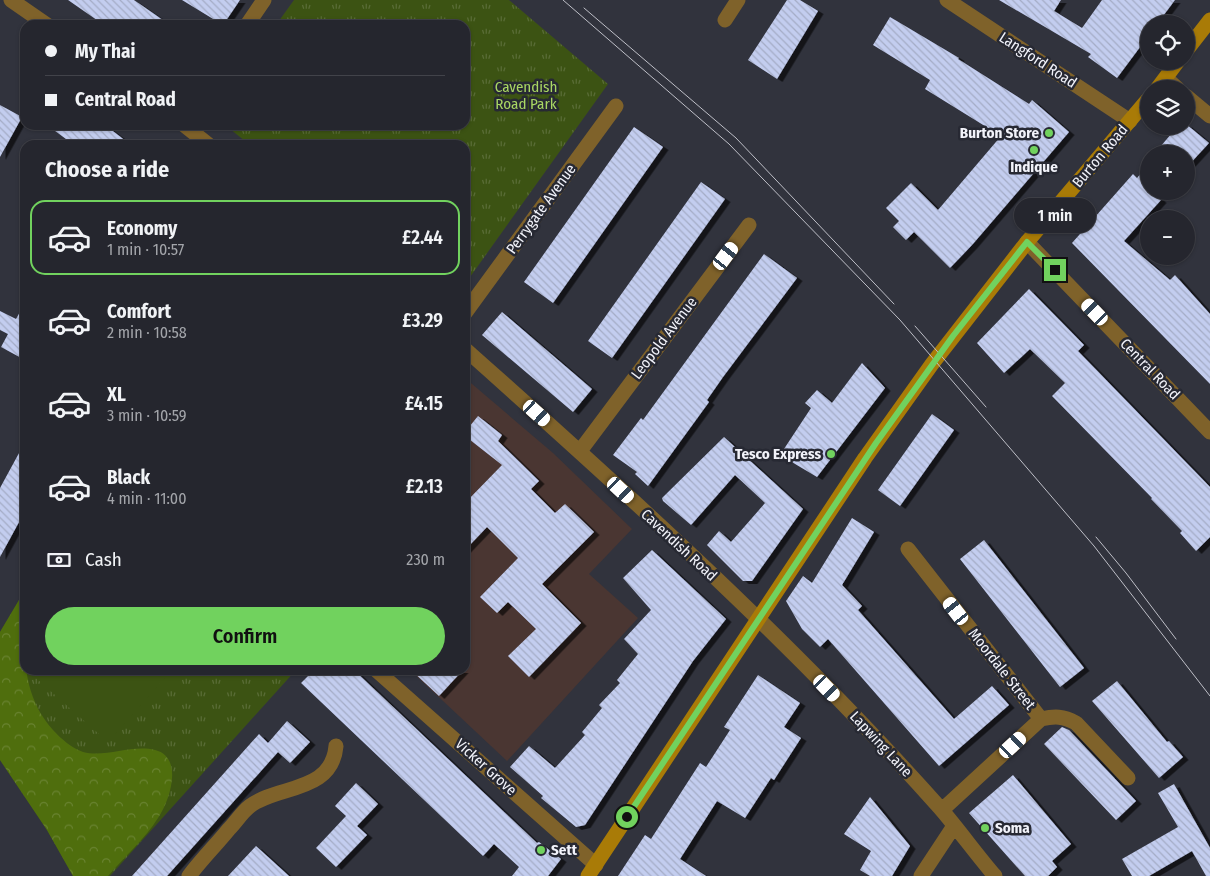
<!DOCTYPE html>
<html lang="en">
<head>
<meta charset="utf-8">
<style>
  body { margin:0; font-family:"Fira Sans Condensed",sans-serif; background:#2d2e36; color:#f1f3f6; height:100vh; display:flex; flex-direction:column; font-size:19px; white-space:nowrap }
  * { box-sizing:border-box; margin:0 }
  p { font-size:16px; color:#a3a5aa }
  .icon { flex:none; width:28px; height:28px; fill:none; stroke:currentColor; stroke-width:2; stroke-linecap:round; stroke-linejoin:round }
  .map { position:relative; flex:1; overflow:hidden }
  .drawer { position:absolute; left:20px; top:140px; width:450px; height:535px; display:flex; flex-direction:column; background:#25262e; border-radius:15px; box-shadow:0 1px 4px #0004,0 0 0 1px #42434a }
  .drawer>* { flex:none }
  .banner { position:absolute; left:20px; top:20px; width:450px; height:110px; border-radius:15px; box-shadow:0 1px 4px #0004,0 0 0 1px #42434a; display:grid; align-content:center; height:110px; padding:0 25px; background:#25262e }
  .buttons { position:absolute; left:1140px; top:15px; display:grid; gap:10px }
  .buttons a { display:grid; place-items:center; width:55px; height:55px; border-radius:50%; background:#25262e; box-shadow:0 1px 4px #0004,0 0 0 1px #42434a; font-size:25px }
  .end { position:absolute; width:22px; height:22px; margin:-11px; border:6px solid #71d25e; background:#111; box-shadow:0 0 0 2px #111 }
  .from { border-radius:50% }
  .bubble { position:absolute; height:35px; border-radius:18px; background:#25262e; box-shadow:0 1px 4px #0004,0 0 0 1px #42434a; font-size:16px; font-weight:600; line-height:35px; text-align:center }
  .car { position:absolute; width:15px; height:30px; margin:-15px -8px; border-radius:6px; box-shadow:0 0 4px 1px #0007; background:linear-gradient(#fff 24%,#345 0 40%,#fff 0 76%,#345 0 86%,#fff 0) }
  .banner b { display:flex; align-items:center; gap:18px; height:48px; font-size:19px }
  .banner b+b { border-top:1px solid #42434a }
  .banner i { width:12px; height:12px; background:#f1f3f6 }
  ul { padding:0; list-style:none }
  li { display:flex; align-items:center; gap:15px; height:75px; margin:0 10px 8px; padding:0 15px; border:2px solid transparent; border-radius:15px }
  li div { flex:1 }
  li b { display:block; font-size:19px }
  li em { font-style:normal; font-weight:600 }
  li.active { border-color:#71d25e }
  li>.icon { width:45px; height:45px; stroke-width:1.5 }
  h2 { padding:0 25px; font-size:22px; line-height:60px }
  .pay { display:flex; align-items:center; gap:12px; height:55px; padding:0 25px; font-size:19px }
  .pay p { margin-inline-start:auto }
  .cta { display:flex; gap:10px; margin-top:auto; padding:10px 25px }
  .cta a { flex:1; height:58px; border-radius:30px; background:#71d25e; color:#111; font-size:20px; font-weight:600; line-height:58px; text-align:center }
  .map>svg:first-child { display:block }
  .education { fill:#4a3632 }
  .grass { fill:url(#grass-tufts) }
  .forest { fill:url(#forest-crowns) }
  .pitch { fill:#3c5313 }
  .building { fill:url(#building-back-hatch); filter:url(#shadow) }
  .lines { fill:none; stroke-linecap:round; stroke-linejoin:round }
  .street { stroke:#7f622a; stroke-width:15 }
  .secondary { stroke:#a97b07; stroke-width:15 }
  .tram { stroke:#bebfc7; stroke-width:1 }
  .route { stroke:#71d25e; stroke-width:6 }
  .poi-dot { fill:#71d25e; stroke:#272933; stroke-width:2 }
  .labels { text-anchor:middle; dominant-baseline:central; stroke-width:5; stroke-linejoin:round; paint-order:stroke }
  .street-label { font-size:15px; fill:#f2f3fa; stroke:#272933 }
  .park-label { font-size:15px; fill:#a9d763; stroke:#272933 }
  .poi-label { font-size:15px; font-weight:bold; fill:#f2f3fa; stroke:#272933; text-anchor:end }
</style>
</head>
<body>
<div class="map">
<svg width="1210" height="876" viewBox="0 0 1210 876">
  <defs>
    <pattern id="grass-tufts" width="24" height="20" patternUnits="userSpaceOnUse" patternTransform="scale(1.25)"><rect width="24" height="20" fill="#3c5313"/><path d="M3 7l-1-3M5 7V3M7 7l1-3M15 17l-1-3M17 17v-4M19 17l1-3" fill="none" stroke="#596c36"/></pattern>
    <pattern id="forest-crowns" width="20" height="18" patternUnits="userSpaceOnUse" patternTransform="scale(1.25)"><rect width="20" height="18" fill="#4f6e0d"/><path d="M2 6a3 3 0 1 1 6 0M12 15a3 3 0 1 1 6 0" fill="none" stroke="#698331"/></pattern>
    <pattern id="building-back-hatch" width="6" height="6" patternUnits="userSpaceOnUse" patternTransform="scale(1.25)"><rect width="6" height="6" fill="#c3cdef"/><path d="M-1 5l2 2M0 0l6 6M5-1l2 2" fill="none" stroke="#a4acc6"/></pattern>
    <filter id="shadow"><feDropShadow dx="5.5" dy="3" stdDeviation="0" flood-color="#0009"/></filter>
  </defs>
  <rect width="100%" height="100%" fill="#31333d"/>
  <path class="education" d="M465 378 553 453 632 529 589 574 638 618 507 761 410 670H465Z"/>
  <path class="grass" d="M294 0H509L608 84 465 284V145H250L225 125H465V25H276Z
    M25 590V670H296L110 876H73L47 830 0 760V632Z"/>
  <path class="forest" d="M25 590C25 641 17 690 53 730 61 739 72 748 83 752 106 758 132 744 155 750 184 757 170 801 158 818 145 839 124 857 108 876H73L47 830 0 760V632Z"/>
  <path class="pitch" d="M29 670H172L108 742 28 671Z"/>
  <path class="building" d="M68 0H134L170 25H104Z
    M182 0H240L223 25Z
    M787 0H800L818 11 777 79 748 60Z
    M999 0H1061L1054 11 1082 28 1102 0H1175L1157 24H1149V35L1117 78 1088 57 1091 54Z
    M890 17 959 58 958 59 1029 104 1032 100 1069 132 972 245 950 268 914 232 906 240 893 227 899 221 886 208 911 183 938 210 1001 136 925 89 930 80 873 45Z
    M0 105 22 117 0 157Z
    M1186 124 1209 143 1186 168V154H1154L1178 126H1186Z
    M47 125H105L131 145H74Z
    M634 127 663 147 553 303 524 282Z
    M1149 164V191H1152L1161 200 1124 241 1170 280 1175 275 1210 314V384L1072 243 1133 174 1137 178Z
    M701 182 725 199 612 358 588 341Z
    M764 254 797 278 723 377 707 400 709 402 648 486 635 474 637 472 613 455 641 418 643 420Z
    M1029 289 1084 345 1078 351 1210 487V537L1196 551 1180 533 1182 531 1151 499 1152 498 1052 396 1065 383 1030 349 1004 373 977 343Z
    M25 303V360L1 347 8 334 0 330V311L16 319Z
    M502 312 592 389 573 412 482 335Z
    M862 363 885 388 817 477 780 455 811 408 805 403 817 390 832 403Z
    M932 414 954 430 900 506 878 490Z
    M478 416 502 435 498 441 539 481 531 489 555 513 565 504 594 532 542 584 581 623 529 677 508 656 536 629 508 602 497 613 480 597 518 558 487 527 465 550V503L502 465 465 436V432Z
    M724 437 803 509 752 581H743L707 545 719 531 731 542 765 503 735 475 691 525 663 501 662 498Z
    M25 442V511L0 557V488Z
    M852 518 874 532 842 585 862 606 858 610 954 719 992 686 1009 705 939 766 828 639 820 647 802 629 786 601 803 576 812 583Z
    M984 540 1084 668 1060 687 960 559Z
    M652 550 726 619 693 661 585 825 576 827 541 798 543 796 510 767 529 746 555 768 585 735 582 732 602 708 599 705 620 683 617 680 638 654 624 639 651 610 623 578Z
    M314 670H354L537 843 539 842 561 859 548 876H512L519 867 494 844 483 856 301 683Z
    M411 670H463L439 696Z
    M758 675 800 703 784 727 801 738 774 780 771 778 745 818 717 801 680 859 706 876H618L645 835 651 839 700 763 706 767 730 730 724 727Z
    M1117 681 1167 742 1169 741 1183 757 1159 778 1092 701Z
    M287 721 310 742 290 763 278 752 167 876H132L259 734 268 743Z
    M1062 727 1069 730 1136 801 1116 820 1044 744Z
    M1013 775 1071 844 1052 861 1057 867 1048 876H1025L969 813Z
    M356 783 378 804 357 826 367 835 336 867 316 848 346 816 335 806Z
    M1174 784 1210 848V876H1206L1192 851 1149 876H1132L1122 859 1178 827 1158 793Z
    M870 797 910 846 892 876H870L860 870 871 851 844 834Z
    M256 846 289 876H228Z"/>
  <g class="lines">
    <path class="street" d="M11 0 47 25
      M947 0 1130 121
      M725 20 738 0
      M247 25 264 0
      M1166 78 1178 89
      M1186 96 1210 116
      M184 125 209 145
      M1027 242 1210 432
      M465 313 616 106
      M465 349C629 495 794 644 940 808 959 830 976 854 995 876
      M580 451 749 225
      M908 549 1041 719
      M376 670 596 865
      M942 810 1041 719C1055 716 1063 716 1076 723L1128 778
      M189 876C201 860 216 845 229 829 236 822 242 812 250 806 278 785 332 793 336 746
      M921 876 954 826"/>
    <path class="secondary" d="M1186 51 1210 20
      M1157 89 1178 61
      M588 876 865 458 932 364 1027 242 1149 98"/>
    <path class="tram" d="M563 0 729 144 900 320 1094 546 1210 696
      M584 8 736 138 894 304
      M915 326 986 407
      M1096 537 1126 573 1176 639"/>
  </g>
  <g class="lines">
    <path class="route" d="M627 817 876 443 953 336 1027 242 1055 270"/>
  </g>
  <g class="poi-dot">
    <circle cx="1049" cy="133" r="5"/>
    <circle cx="1034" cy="150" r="5"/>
    <circle cx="831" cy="454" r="5"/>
    <circle cx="985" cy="828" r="5"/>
    <circle cx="541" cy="850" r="5"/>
  </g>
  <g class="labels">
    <g class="street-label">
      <text transform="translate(1038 60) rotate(33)">Langford Road</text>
      <text transform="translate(1100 156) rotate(-50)">Burton Road</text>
      <text transform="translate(541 209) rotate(-54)">Perrygate Avenue</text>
      <text transform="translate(664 338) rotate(-53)">Leopold Avenue</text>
      <text transform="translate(1150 369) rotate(46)">Central Road</text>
      <text transform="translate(679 545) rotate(43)">Cavendish Road</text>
      <text transform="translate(1002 669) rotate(52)">Moordale Street</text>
      <text transform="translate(881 744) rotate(47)">Lapwing Lane</text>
      <text transform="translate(486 767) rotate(42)">Vicker Grove</text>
    </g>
    <g class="park-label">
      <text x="526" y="87">Cavendish<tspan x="526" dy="17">Road Park</tspan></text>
    </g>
    <g class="poi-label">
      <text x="1039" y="133">Burton Store</text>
      <text x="1034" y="167" text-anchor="middle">Indique</text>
      <text x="821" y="454">Tesco Express</text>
      <text x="995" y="828" text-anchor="start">Soma</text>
      <text x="551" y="850" text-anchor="start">Sett</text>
    </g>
  </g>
</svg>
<div class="buttons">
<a><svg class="icon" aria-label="locate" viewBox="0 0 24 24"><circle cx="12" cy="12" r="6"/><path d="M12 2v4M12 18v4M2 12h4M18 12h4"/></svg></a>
<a><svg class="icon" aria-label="layers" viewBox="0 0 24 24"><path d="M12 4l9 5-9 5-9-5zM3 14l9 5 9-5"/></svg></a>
<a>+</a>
<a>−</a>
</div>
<i class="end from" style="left:627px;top:817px"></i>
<i class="end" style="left:1055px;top:270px"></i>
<div class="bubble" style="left:1014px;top:198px;width:82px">1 min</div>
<i class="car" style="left:726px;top:256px;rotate:37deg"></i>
<i class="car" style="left:1095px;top:312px;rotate:316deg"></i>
<i class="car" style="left:537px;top:413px;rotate:132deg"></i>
<i class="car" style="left:621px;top:490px;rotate:133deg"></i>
<i class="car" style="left:956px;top:611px;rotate:322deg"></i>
<i class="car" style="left:827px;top:688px;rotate:136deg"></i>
<i class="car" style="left:1013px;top:745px;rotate:47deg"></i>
<div class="banner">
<b><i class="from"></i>My Thai</b>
<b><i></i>Central Road</b>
</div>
<section class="drawer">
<h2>Choose a ride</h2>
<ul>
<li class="active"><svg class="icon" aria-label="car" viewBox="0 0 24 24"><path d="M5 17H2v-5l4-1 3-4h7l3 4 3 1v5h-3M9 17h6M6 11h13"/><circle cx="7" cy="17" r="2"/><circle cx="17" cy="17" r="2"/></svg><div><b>Economy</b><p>1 min · 10:57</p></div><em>£2.44</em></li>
<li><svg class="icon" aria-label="car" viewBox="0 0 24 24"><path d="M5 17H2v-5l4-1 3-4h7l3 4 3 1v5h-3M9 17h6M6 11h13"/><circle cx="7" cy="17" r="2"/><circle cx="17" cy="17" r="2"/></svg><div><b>Comfort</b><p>2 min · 10:58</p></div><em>£3.29</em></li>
<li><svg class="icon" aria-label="car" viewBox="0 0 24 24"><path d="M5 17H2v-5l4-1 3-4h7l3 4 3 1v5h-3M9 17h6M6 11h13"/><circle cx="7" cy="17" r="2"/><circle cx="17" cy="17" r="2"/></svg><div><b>XL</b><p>3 min · 10:59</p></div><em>£4.15</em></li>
<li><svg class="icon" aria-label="car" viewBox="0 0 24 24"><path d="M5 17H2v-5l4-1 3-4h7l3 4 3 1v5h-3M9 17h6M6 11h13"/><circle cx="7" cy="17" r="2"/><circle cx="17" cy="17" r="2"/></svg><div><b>Black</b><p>4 min · 11:00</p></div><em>£2.13</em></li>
</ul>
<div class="pay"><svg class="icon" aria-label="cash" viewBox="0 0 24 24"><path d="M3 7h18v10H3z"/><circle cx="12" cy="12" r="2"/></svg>Cash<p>230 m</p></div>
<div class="cta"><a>Confirm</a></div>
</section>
</div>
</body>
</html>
